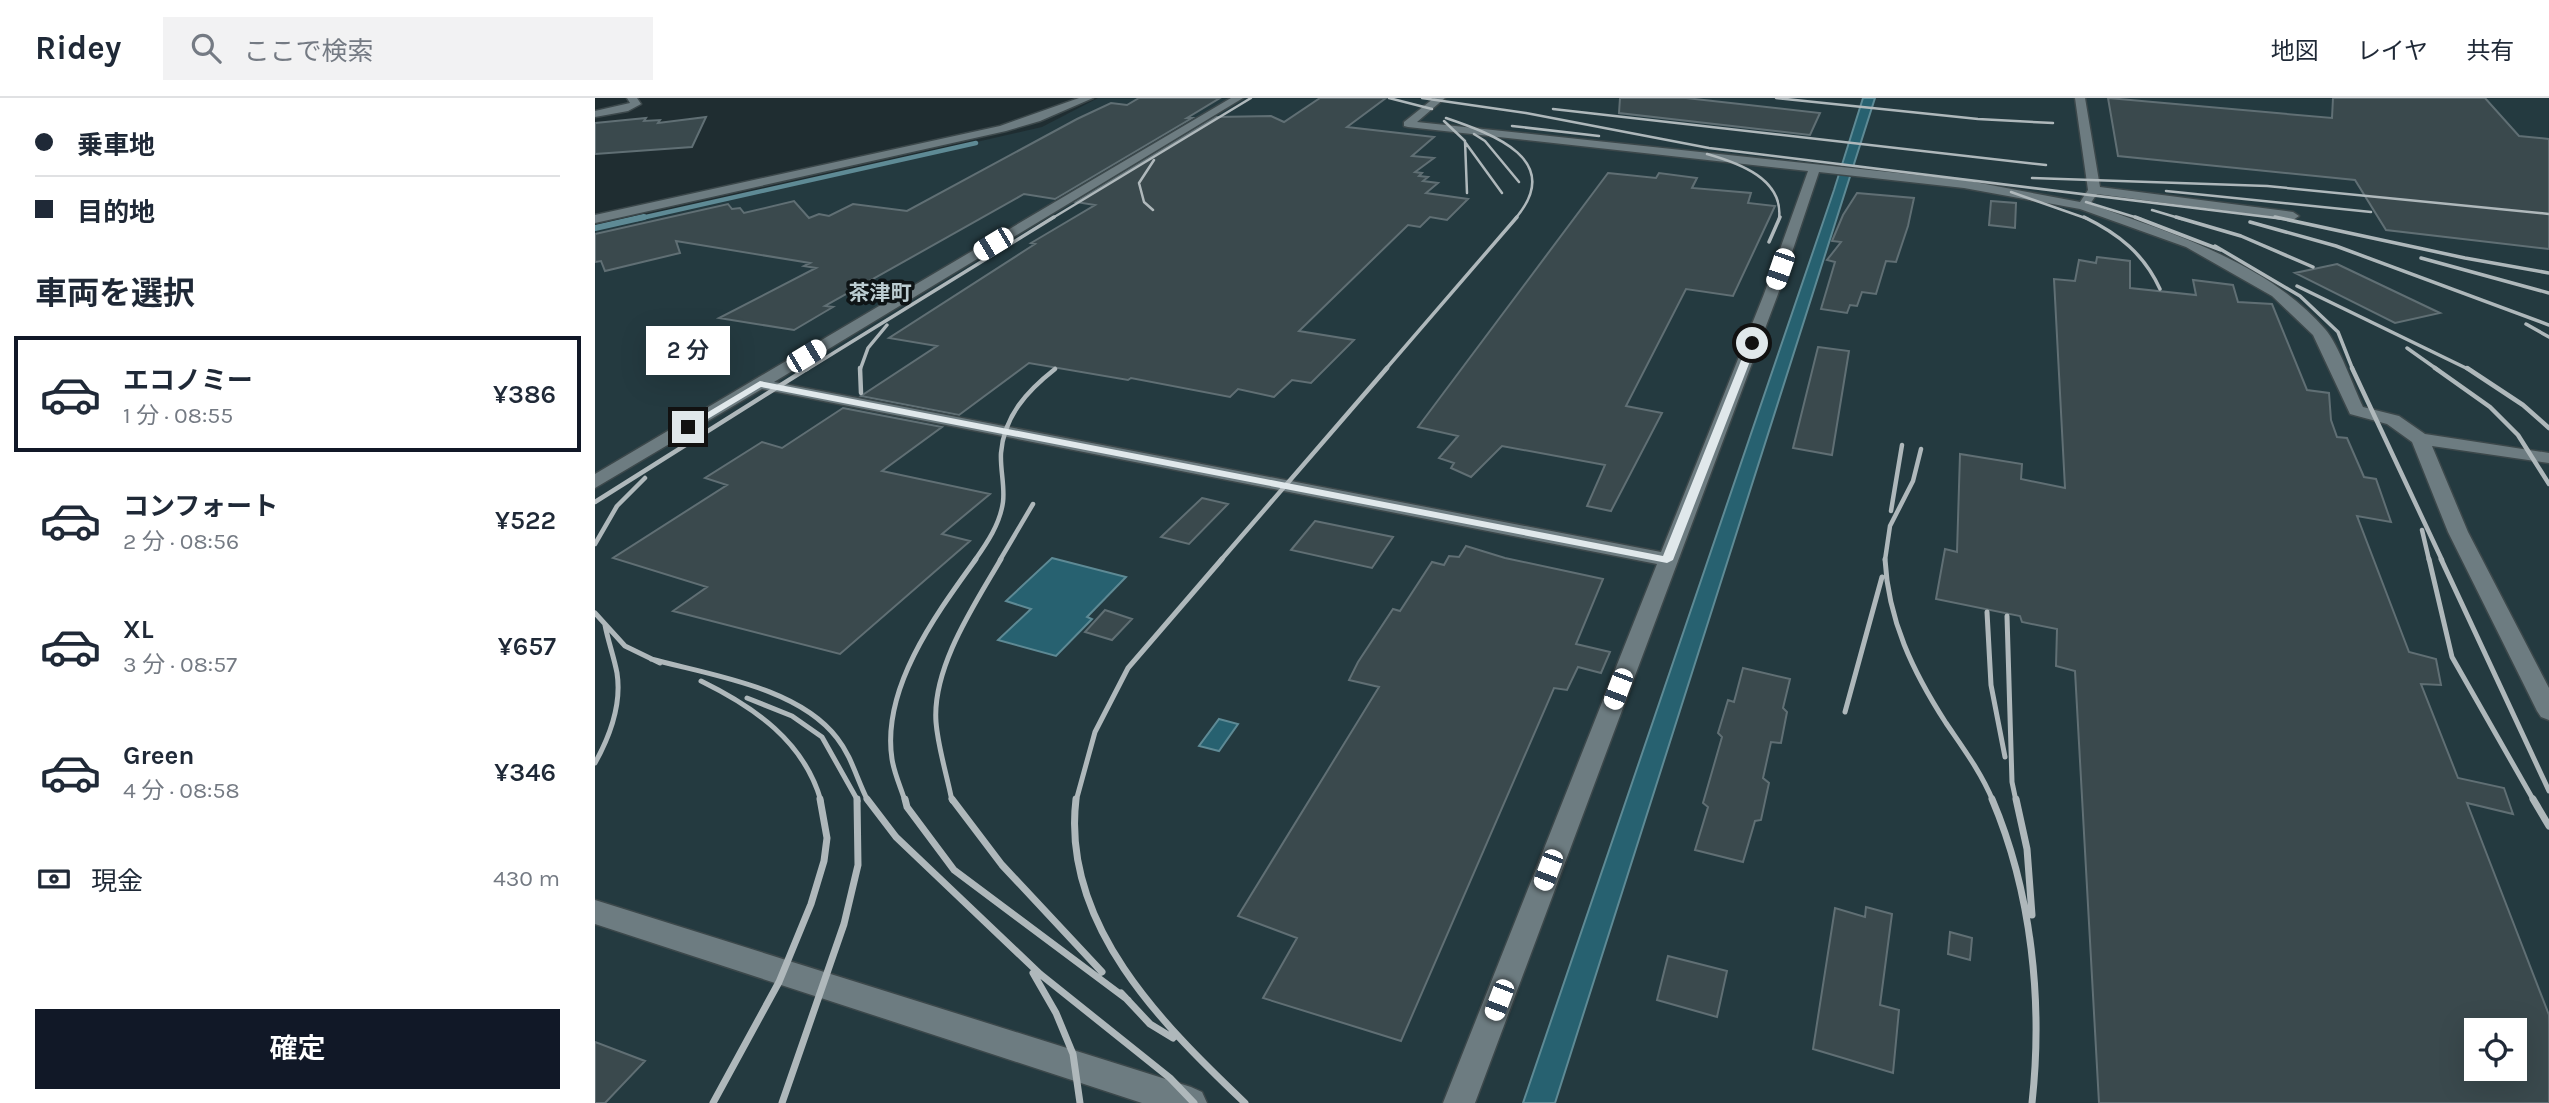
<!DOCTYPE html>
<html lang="ja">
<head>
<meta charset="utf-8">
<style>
  body { margin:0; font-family:Karla,"Noto Sans JP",sans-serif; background:#f2f2f3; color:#1f2937; height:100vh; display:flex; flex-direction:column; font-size:26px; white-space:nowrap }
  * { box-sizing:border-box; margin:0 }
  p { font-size:23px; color:#747a83 }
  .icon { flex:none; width:38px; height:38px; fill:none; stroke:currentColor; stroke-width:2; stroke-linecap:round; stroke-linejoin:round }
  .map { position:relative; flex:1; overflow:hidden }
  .panel { display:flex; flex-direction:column; background:#fff; width:595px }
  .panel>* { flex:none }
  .hud { display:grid; align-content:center; height:154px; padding:0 35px; background:#fff }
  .buttons { position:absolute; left:1869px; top:920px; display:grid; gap:14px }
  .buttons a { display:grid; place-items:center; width:63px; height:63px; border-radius:0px; background:#fff; box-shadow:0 7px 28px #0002; font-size:35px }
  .end { position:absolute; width:32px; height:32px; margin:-16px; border:9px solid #e0e8eb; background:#111; box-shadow:0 0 0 4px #111 }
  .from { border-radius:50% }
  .bubble { position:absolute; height:49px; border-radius:0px; background:#fff; box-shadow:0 7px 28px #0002; font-size:23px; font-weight:600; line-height:49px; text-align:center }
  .car { position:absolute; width:21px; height:42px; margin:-21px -10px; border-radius:9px; box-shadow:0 0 5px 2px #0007; background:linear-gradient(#fff 24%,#345 0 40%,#fff 0 76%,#345 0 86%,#fff 0) }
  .hud b { display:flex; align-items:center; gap:24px; height:66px; font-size:26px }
  .hud b+b { border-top:2px solid #e0e1e3 }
  .hud i { width:18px; height:18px; background:#1f2937 }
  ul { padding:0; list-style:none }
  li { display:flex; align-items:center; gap:21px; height:116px; margin:0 14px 10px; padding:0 21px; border:4px solid transparent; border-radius:0px }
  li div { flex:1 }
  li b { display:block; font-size:26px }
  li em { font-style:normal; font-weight:600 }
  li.selected { border-color:#111827 }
  li>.icon { width:63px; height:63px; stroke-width:1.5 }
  h2 { padding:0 35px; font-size:32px; line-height:84px }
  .pay { display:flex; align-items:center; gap:18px; height:77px; padding:0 35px; font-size:26px }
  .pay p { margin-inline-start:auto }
  .primary-button { display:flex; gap:14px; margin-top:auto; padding:14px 35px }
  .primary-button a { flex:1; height:80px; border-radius:0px; background:#111827; color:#fff; font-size:28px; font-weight:600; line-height:80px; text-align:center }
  header { display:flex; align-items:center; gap:42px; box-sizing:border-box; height:98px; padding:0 35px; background:#fff; border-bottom:2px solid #e0e1e3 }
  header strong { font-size:33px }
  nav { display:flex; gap:38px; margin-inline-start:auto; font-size:24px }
  .search { width:490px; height:63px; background:#f2f2f3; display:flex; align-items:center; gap:18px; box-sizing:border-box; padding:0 24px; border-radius:0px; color:#747a83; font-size:26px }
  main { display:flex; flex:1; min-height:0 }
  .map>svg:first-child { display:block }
  .built { fill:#243a40; fill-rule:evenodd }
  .water { fill:#276170; stroke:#5e8a95; stroke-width:2 }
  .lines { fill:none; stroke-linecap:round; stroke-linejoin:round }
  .stream-far1 { stroke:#5e8a95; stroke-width:4.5 }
  .stream { stroke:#5e8a95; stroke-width:6 }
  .building { fill:#3a494d; stroke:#606f74; stroke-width:2; fill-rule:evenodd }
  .minor-casing { stroke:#3c484b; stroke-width:3 }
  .minor { fill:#6d7c81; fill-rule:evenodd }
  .rail-far4 { stroke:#afb8bb; stroke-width:2.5 }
  .rail-far3 { stroke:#afb8bb; stroke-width:3.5 }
  .rail-far2 { stroke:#afb8bb; stroke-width:4.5 }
  .rail-far1 { stroke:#afb8bb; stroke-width:5 }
  .rail { stroke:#afb8bb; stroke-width:7 }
  .route { fill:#e0e8eb }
  .labels { text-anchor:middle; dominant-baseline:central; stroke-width:7; stroke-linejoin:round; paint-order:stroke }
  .far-neighbourhood-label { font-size:21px; font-weight:bold; fill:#bbccd1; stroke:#0e1416 }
</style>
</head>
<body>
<header>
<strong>Ridey</strong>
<div class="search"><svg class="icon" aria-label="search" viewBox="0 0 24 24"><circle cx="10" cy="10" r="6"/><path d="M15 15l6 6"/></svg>ここで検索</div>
<nav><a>地図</a><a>レイヤ</a><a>共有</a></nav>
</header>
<main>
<section class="panel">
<div class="hud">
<b><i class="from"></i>乗車地</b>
<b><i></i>目的地</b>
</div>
<h2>車両を選択</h2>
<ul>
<li class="selected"><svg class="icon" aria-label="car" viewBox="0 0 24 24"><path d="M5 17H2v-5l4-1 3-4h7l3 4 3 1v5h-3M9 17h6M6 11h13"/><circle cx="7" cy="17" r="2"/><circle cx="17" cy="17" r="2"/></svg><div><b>エコノミー</b><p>1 分 · 08:55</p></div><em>¥386</em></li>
<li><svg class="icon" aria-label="car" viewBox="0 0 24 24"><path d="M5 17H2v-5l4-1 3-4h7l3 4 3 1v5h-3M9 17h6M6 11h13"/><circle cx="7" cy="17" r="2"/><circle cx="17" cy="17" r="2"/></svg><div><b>コンフォート</b><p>2 分 · 08:56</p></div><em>¥522</em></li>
<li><svg class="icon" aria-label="car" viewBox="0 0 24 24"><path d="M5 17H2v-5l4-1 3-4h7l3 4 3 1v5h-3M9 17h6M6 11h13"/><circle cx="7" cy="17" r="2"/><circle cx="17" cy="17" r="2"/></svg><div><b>XL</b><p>3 分 · 08:57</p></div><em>¥657</em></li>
<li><svg class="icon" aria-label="car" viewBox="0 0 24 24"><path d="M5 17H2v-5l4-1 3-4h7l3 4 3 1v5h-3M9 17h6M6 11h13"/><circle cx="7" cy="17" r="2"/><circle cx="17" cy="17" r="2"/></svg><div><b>Green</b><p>4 分 · 08:58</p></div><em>¥346</em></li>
</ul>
<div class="pay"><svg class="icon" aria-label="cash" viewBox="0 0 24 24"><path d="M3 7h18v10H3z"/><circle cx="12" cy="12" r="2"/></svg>現金<p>430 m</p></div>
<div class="primary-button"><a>確定</a></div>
</section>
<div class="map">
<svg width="1954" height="1005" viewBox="0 0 1954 1005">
  <rect width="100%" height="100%" fill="#1f2d31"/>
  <path class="built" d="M503 0H1954V1005H0V131L447 29ZM1881 933H1920V971H1881Z"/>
  <path class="water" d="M1268 0H1280L960 1005H928L1239 92Z
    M457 460 531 479 492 519 497 521 461 558 403 542 436 511 411 503Z
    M624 621 643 626 624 653 604 648Z"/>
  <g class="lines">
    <path class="stream-far1" d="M42 121 381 45"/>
    <path class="stream" d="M0 130 49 119"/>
  </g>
  <path class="building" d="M544 0H625L592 20H597L460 101 429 96 230 208 238 209 199 232 124 220 221 170 209 168 215 165 81 143 85 155 10 173 6 163 0 164V136L133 106 137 111 145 110 149 115 199 103 214 120 224 116 234 118 258 106 312 113 482 21 516 5 532 7Z
    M725 0H791L752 29 839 39 817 58 839 60 820 74 827 75 824 78 833 79 828 83 843 85 831 95 873 101 852 122 835 119 825 129 813 127 704 233 759 242 716 285 697 282 679 299 643 291 635 299 536 280 533 282 434 265 364 317 266 298 342 248 294 240 440 146 436 145 500 107 481 104 621 19 676 18 689 24Z
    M1025 0H1091L1225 15 1215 37 1024 15Z
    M1513 0 1737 20 1738 0H1890L1924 38 1954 41V151L1791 132 1760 82 1523 58Z
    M111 19 97 49 0 56V25L51 20 49 23 65 22 63 25Z
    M1013 75 1061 80 1064 75 1102 80 1097 90 1156 95 1153 105 1180 108 1138 198 1091 191 1031 308 1067 315 1016 413 992 408 1010 367 907 348 876 379 856 370 859 365 844 360 863 338 823 329Z
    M1262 95 1319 100 1313 128 1301 164 1291 163 1281 196 1267 194 1262 208 1255 207 1252 215 1226 211 1240 164 1232 162 1246 144 1237 143 1248 117Z
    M1396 103 1421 105 1420 130 1394 127Z
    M1502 159 1535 163V190L1601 197 1598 182 1638 187 1643 204 1677 206 1712 292 1734 295 1736 322 1742 339 1752 340 1769 379 1781 381 1796 424 1762 418 1814 554 1841 561 1846 587 1826 586 1863 680 1909 690 1918 716 1872 705 1954 917V1005H1504L1480 573 1461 568 1462 531 1427 524 1425 518 1341 501 1350 451 1362 454 1365 356 1427 366 1426 381 1470 390 1459 181 1480 183 1484 162 1501 165ZM1881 933H1920V971H1881Z
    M1742 166 1845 215 1800 225 1700 175Z
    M1223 249 1254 253 1237 357 1198 350Z
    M248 310 347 329 287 373 395 396 347 436 375 443 245 556 78 513 112 489 18 460 132 387 110 380 167 344 187 350Z
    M607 400 633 406 594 446 566 439Z
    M720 423 798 439 777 470 696 452Z
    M871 448 910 460 1008 481 981 546 1015 554 1006 575 983 569 972 592 959 590 806 943 668 900 702 840 643 818 784 589 754 582 763 564 798 511 805 513 837 464 849 467 854 458 864 459Z
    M510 512 537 521 517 542 490 534Z
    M1148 570 1195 581 1188 610 1192 614 1186 645 1176 644 1168 680 1174 685 1166 722 1160 723 1148 764 1100 752 1113 709 1108 705 1127 639 1123 635 1133 602 1139 604Z
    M1271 809 1297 816 1285 907 1304 912 1298 975 1218 951 1240 810 1270 819Z
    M1355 834 1377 840 1375 862 1353 856Z
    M1073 858 1132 873 1122 919 1062 902Z
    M0 944 50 963 10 1005H0Z"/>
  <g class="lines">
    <g class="minor-casing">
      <path id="minor" d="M32 0H42L46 6 33 13 0 19V13L35 5Z
        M484 0H498L445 23 411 33 0 125V117L405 28Z
        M636 0H648L179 284 1066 454 1169 196 1213 73 813 29 809 28V24L839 0H850L822 24 1369 82 1485 104 1493 92 1480 0H1490L1505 89 1698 114 1704 118 1698 122 1502 96 1495 106C1576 135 1672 164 1730 231 1744 247 1758 288 1768 309L1804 318 1830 336 1954 355V365L1837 348 1873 434 1954 590V622L1946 619 1942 613 1853 434 1817 344 1792 326 1755 316 1718 237 1677 198 1591 149 1485 111 1369 90 1224 74 1183 196 880 1005H848L1062 466 167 291 0 390V376Z
        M0 802 596 989 607 994 612 1005H547L0 826Z"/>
    </g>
    <use href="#minor" class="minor"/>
    <path class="rail-far4" d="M794 0 837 11
      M827 0 931 15 1114 50 1689 121
      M1181 0 1383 21 1458 25
      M958 11 1451 67
      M851 20C898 36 971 62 920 121
      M849 23 870 43 872 95
      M917 28 1004 38
      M879 36 890 43 924 84
      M870 44 907 95
      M1112 56C1144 65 1189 81 1184 121
      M1437 80 1672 88 1954 116
      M1571 93 1776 114
      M1416 94 1493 121
      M1491 104 1546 121
      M558 112 549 104 544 85 559 62
      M1557 112 1587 121
      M456 121 656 0"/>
    <path class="rail-far3" d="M1489 119C1524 136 1549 156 1565 191
      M1540 119 1626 152
      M1581 119 1646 138 1718 169
      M1680 119 1870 160 1954 175
      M1655 124 1741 148 1954 227
      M1174 144 1185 119
      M1620 148 1705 198 1743 234 1758 272
      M1826 160 1954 195
      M1702 188 1875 272
      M1931 226 1954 239
      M1812 250 1843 272
      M211 272 459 119
      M265 272 273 250 292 227
      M790 272 922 119"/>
    <path class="rail-far2" d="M265 270 266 295
      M1757 270 1847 462
      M1840 270 1895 309 1923 337 1954 386
      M1872 270 1928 307 1954 330
      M0 404 213 270
      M1296 413 1307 347
      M1827 432 1834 462
      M0 446 22 408 50 380
      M380 462C392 445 405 426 408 404 410 388 405 371 406 355 409 318 432 293 460 271
      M405 462 438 406
      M626 462 792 270
      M1290 462 1295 428 1318 383 1326 351"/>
    <path class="rail-far1" d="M1290 461C1293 522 1318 574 1351 625 1368 650 1386 674 1398 703
      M1834 461 1857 559 1939 703
      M1846 461 1954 693
      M1392 514 1396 587 1410 659
      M0 515 30 548 65 565
      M1412 518 1417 684 1421 703
      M56 561C115 577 203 589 242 640 257 659 262 682 273 703
      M106 583C159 609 209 643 226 703
      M152 600 197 618 227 639 263 703
      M1250 614 1287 479
      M0 665C15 638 27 607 22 575 19 559 13 543 10 527
      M310 703C306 690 299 675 297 661 286 590 342 515 381 461
      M357 703C352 677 343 650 341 624 337 569 380 506 406 461
      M481 703 500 634 533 570 627 461"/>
    <path class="rail" d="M272 701 301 739 445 876 575 980 599 1005
      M310 701 312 709 359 772 533 902
      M357 701 407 767 507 874
      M481 701C466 826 567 926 650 1005
      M1397 701C1437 795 1448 905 1437 1005
      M1421 701 1432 751 1437 817
      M1938 701 1954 728
      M438 875 461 915 478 956 485 1005
      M526 895 555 926 578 940
      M118 1005 184 884 216 806 229 763 232 740 225 701
      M187 1005 249 826 263 767 262 701"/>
  </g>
  <path class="route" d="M1157 242 1162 245 1078 462 1072 465 166 289 96 331 88 329 165 283 1068 458 1153 245Z"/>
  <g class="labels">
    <g class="far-neighbourhood-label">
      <text x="285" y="195">茶津町</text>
    </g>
  </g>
</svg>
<div class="buttons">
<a><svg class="icon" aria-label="locate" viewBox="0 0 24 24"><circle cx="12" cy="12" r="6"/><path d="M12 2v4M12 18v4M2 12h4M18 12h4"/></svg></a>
</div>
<i class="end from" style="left:1157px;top:245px"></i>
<i class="end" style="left:93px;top:329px"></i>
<div class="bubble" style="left:51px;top:228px;width:84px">2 分</div>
<i class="car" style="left:398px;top:146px;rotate:239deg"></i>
<i class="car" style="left:1185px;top:171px;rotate:199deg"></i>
<i class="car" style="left:211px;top:258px;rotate:59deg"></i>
<i class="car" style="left:1023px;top:591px;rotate:201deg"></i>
<i class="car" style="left:953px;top:772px;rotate:201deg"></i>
<i class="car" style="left:904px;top:902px;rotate:201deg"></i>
</div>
</main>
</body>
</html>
